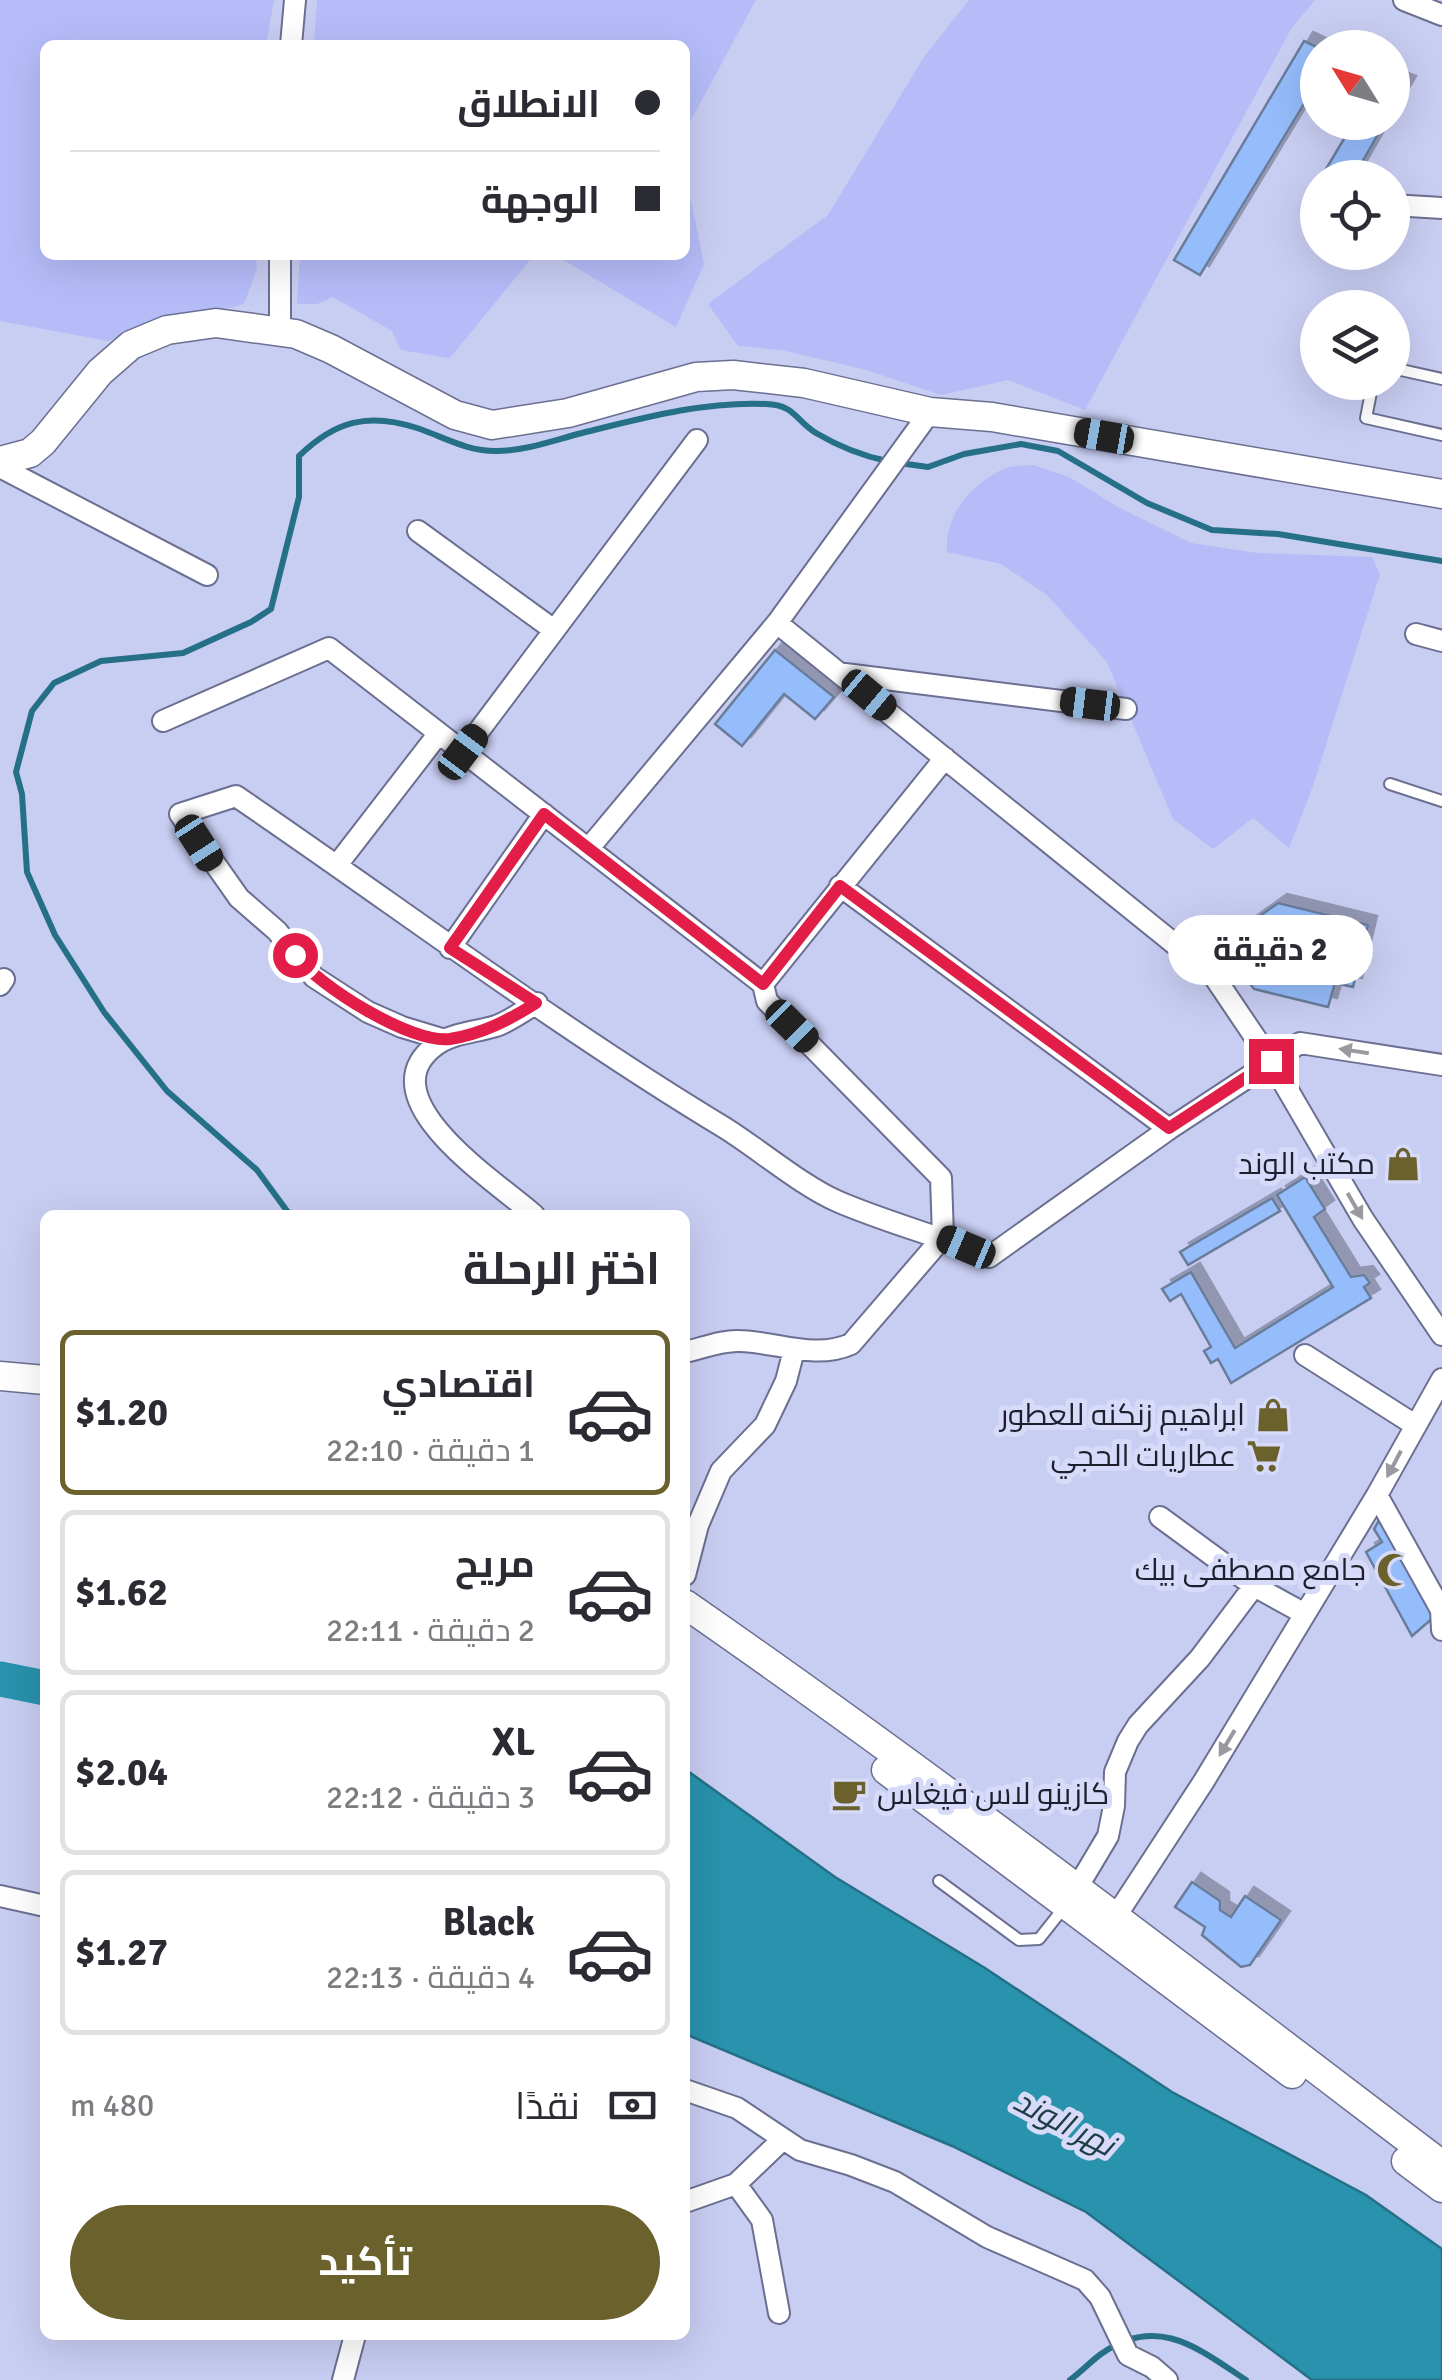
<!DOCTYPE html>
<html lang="ar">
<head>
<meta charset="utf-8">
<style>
  body { margin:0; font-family:Signika,Cairo,sans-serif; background:#f7f7f7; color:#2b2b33; direction:rtl; height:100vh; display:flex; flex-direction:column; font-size:38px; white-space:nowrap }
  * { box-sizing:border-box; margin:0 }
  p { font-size:32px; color:#7c7c81 }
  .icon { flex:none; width:55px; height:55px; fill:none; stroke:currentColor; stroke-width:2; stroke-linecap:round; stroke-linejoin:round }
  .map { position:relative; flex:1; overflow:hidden; direction:ltr }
  .sheet { position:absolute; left:40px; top:1210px; width:650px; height:1130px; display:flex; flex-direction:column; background:#fff; border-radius:15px; box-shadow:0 10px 40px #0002; direction:rtl }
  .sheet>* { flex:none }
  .top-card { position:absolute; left:40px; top:40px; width:650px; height:220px; border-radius:15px; box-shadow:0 10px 40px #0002; direction:rtl; display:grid; align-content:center; height:220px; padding:0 30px; background:#fff }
  .needle { width:65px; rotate:307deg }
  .tools { position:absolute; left:1300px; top:30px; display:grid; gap:20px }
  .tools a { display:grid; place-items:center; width:110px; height:110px; border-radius:50%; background:#fff; box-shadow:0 10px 40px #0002; font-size:50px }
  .end { position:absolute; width:45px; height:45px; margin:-22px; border:12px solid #e11d48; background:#fff; box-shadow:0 0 0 5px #fff }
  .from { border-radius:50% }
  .bubble { position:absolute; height:70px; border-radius:35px; background:#fff; box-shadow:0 10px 40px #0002; font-size:32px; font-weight:700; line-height:70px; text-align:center; direction:rtl }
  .car { position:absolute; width:30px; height:60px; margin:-30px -15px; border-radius:12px; box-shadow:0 0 8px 2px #0007; background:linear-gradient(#222 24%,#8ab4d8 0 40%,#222 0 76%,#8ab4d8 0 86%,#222 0) }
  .top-card b { display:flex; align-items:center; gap:35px; height:95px; font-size:38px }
  .top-card b+b { border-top:2px solid #e1e1e2 }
  .top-card i { width:25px; height:25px; background:#2b2b33 }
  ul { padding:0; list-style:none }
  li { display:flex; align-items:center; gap:30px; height:165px; margin:0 20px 15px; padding:0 10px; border:5px solid #e1e1e2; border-radius:15px }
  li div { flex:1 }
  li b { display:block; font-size:38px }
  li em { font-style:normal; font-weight:700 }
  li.selected { border-color:#6a612d }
  li>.icon { width:90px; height:90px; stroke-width:1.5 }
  h2 { padding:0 30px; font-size:45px; line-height:120px }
  .pay { display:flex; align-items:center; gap:25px; height:110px; padding:0 30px; font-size:38px }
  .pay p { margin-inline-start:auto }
  .primary-button { display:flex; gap:20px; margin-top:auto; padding:20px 30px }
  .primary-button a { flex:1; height:115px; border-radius:60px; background:#6a612d; color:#fff; font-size:40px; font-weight:700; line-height:115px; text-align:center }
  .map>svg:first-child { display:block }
  .green { fill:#b5bcf8 }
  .water { fill:#2992ad; stroke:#257087; stroke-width:2.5 }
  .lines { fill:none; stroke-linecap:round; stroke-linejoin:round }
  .stream { stroke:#257087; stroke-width:6 }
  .river { stroke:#2992ad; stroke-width:35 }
  .building { fill:#95bcfb; stroke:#697d9b; stroke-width:2.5; filter:url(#shadow) }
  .lane-casing { stroke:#6b6f91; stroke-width:14 }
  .street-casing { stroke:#6b6f91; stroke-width:24 }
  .secondary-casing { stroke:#6b6f91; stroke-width:31 }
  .lane { stroke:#fff; stroke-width:10 }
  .street { stroke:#fff; stroke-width:20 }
  .secondary { stroke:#fff; stroke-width:28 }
  .oneway { fill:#999aa0 }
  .route { stroke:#e11d48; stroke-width:12 }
  .labels { text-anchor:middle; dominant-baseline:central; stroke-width:10; stroke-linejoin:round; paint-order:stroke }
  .poi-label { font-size:30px; fill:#1d1f2d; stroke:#d7dbf9; text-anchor:end }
  .water-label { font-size:32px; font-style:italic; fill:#1d3c45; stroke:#d7dbf9 }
</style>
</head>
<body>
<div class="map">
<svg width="1442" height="2380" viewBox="0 0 1442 2380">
  <defs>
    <filter id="shadow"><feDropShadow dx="9" dy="-9" stdDeviation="0" flood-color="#0004"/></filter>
  </defs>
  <rect width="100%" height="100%" fill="#c8cdf2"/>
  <path class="green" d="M0 0H274L266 45H45V255H256L257 269 244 304 108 341 0 321Z
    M317 0H756L685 131V45H314Z
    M969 0H1315L1291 29 1085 410 1008 380 941 395 866 370 782 350 738 346 708 304 828 215 924 57Z
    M685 171 704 264 676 327 555 255H685Z
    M300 255H534L450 358 401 350 392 331 333 297 317 304H297Z
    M1033 465 1069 477 1118 507 1191 543 1257 553 1372 557 1380 574 1313 786 1289 848 1253 818 1213 849 1173 819 1107 662 1047 595 1001 564 947 552C945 515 969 487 1001 470 1010 465 1023 466 1033 465Z"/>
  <path class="water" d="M685 1769 835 1877 985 1968 1172 2092 1366 2195 1442 2249V2380H1312L1086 2212 952 2146 685 2034Z"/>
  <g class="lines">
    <path class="stream" d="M899 463 928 467 964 454 1021 444 1058 451 1147 503 1212 530 1278 534 1442 561
      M290 1215 257 1170 167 1091 104 1012 55 935 27 872 22 794 16 772 32 711 54 683 101 661 183 653 251 622 271 609 299 497V456C335 421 368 412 417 428 444 437 466 451 496 451 524 451 552 441 578 434 639 419 703 401 766 404 795 405 795 420 816 433 838 446 863 456 887 461
      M1070 2380C1081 2372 1090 2362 1101 2354 1157 2314 1198 2348 1246 2380"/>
    <path class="river" d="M0 1679 45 1688"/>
  </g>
  <path class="building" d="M1304 41 1319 48 1318 81 1200 275 1174 260Z
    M1392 79 1407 85 1392 110Z
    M1354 122H1385L1353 178H1331L1323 174Z
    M775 650 834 697 815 719 784 694 742 746 715 724Z
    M1278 903 1368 925 1353 987 1335 983 1328 1007 1254 989 1225 951 1246 926Z
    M1305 1177 1325 1209 1314 1217 1351 1277 1364 1275 1370 1283 1364 1287 1371 1298 1231 1383 1218 1359 1211 1363 1204 1351 1211 1347 1181 1294 1170 1301 1162 1289 1191 1272 1235 1348 1333 1287 1277 1195Z
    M1272 1198 1280 1211 1188 1265 1180 1252Z
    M1381 1517 1423 1588 1419 1592 1434 1617 1412 1636 1366 1552 1382 1542 1374 1529Z
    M1192 1882 1220 1901V1910L1231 1917 1245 1896 1281 1920 1250 1965 1241 1967 1202 1935 1205 1927 1175 1907Z"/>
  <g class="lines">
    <g class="lane-casing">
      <path id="lane" d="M1392 368 1442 379
        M1373 382 1366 418 1442 435
        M1390 784 1442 801
        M939 1881 1019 1940 1039 1939 1066 1905"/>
    </g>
    <g class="street-casing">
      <path id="street" d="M1404 0 1442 15
        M291 45 295 0
        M1392 205 1442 208
        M280 255V331
        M0 467 207 575
        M418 531 554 630
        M777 623 1213 975 1271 1061 1363 1219 1442 1335
        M1416 634 1442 641
        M845 674 1126 709
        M163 721 329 648 763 984 767 1001 941 1178 943 1237 851 1344C815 1360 777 1342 740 1341 722 1340 703 1348 685 1352
        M463 752 697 440
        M589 848 777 623 930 412
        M337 865 439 733
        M840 886 1169 1129
        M450 948 544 814
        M763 984 945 758
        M0 985 4 979
        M445 1040 402 1027 368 1012 314 977 277 931 239 898 180 814 236 796C399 907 556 1026 725 1128 760 1150 802 1186 839 1202 888 1223 940 1236 989 1257L1169 1129 1300 1043 1442 1065
        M534 1215C500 1184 363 1098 436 1045 452 1033 477 1032 496 1026 510 1021 523 1011 537 1003
        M1305 1355 1415 1425
        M1377 1495 1441 1610 1442 1630
        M1160 1517 1254 1586 1305 1614
        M685 1575 698 1525 721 1471 765 1425 786 1381 794 1350
        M0 1896 45 1906
        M1071 1898 1108 1836 1114 1806 1115 1772 1128 1741 1138 1725 1200 1658 1254 1586
        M1116 1916 1204 1781 1377 1495 1442 1379
        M685 2090 737 2108 800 2150 851 2165 895 2182 987 2237 1085 2280 1100 2297 1128 2355 1152 2367 1167 2380
        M736 2184 762 2220 779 2313
        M685 2202 736 2184 783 2139
        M343 2380 355 2335"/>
    </g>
    <g class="secondary-casing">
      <path id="secondary" d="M0 461 30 453 43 442 100 372 131 345 167 330 216 323 296 334 331 349 455 415 492 425 568 413 696 377 733 375 804 383 930 412 992 417 1442 494
        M0 1376 45 1380
        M685 1604C943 1783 1192 1975 1442 2165
        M886 1770 1292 2074
        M1406 2161 1442 2188"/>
    </g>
    <use href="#lane" class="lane"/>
    <use href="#street" class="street"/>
    <use href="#secondary" class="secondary"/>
  </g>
  <defs><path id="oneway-solid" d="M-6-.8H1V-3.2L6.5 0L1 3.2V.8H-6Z" transform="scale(2.5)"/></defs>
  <g class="oneway">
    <use href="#oneway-solid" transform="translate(1354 1051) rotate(-171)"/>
    <use href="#oneway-solid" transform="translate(1355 1206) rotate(60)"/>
    <use href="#oneway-solid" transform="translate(1394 1464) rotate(118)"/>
    <use href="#oneway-solid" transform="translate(1227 1743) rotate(121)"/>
  </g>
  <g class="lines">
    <path class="route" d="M295 955C319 986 411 1044 450 1039 482 1034 509 1020 536 1003L450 948 544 814 763 984 840 886 1169 1128 1271 1061"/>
  </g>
  <defs>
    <g id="shop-bare" transform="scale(2.7)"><path d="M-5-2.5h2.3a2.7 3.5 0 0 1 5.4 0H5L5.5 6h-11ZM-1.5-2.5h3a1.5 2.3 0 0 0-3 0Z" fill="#6a612d" stroke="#d7dbf9" stroke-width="2.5" paint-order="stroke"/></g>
    <g id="supermarket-bare" transform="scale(2.7)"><path d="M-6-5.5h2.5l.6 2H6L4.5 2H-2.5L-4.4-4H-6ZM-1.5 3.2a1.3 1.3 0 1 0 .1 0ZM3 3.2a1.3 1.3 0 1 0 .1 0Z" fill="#6a612d" stroke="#d7dbf9" stroke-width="2.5" paint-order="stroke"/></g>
    <g id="mosque-bare" transform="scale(2.7)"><path d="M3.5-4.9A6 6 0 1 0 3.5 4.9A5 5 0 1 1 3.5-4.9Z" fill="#6a612d" stroke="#d7dbf9" stroke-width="2.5" paint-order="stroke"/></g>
    <g id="cafe-bare" transform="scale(2.7)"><path d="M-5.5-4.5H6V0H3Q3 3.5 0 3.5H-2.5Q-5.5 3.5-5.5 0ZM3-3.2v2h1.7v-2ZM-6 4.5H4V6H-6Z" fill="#6a612d" stroke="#d7dbf9" stroke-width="2.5" paint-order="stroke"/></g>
  </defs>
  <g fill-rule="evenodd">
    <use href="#shop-bare" x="1403" y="1164"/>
    <use href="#shop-bare" x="1273" y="1415"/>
    <use href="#supermarket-bare" x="1264" y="1456"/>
    <use href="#mosque-bare" x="1394" y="1570"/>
    <use href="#cafe-bare" x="849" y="1794"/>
  </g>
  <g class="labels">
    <g class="poi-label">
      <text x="1375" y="1164">مكتب الوند</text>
      <text x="1245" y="1415">ابراهيم زنكنه للعطور</text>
      <text x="1236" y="1456">عطاريات الحجي</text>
      <text x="1366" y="1570">جامع مصطفى بيك</text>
      <text x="877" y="1794" text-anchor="start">كازينو لاس فيغاس</text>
    </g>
    <g class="water-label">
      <text transform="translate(1064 2123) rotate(27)">نهر الوند</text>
    </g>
  </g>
</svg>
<div class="tools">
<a><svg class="needle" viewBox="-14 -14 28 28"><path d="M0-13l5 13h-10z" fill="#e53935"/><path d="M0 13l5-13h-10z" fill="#7c7c81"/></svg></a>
<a><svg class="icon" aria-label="locate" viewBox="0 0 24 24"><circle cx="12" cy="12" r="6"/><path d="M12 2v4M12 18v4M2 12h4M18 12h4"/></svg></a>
<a><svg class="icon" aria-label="layers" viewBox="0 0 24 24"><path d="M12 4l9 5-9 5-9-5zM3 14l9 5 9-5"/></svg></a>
</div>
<i class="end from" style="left:295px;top:955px"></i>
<i class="end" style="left:1271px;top:1061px"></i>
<div class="bubble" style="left:1168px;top:915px;width:205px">2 دقيقة</div>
<i class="car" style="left:1104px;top:436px;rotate:280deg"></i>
<i class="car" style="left:869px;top:695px;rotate:130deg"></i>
<i class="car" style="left:1090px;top:704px;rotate:277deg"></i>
<i class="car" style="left:463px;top:752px;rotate:37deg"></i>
<i class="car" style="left:199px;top:843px;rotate:147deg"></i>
<i class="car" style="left:792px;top:1026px;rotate:135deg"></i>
<i class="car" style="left:966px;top:1247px;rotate:293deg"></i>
<div class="top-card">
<b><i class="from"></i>الانطلاق</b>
<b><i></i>الوجهة</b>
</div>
<section class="sheet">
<h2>اختر الرحلة</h2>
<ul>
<li class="selected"><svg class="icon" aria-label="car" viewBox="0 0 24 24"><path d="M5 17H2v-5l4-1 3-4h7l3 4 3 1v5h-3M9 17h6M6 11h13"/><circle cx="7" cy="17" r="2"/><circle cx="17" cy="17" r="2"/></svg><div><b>اقتصادي</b><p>1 دقيقة · 22:10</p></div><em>$1.20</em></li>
<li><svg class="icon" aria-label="car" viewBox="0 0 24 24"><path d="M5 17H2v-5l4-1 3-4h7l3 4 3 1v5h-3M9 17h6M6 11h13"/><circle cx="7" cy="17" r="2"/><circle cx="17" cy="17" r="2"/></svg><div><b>مريح</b><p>2 دقيقة · 22:11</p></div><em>$1.62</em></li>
<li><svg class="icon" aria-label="car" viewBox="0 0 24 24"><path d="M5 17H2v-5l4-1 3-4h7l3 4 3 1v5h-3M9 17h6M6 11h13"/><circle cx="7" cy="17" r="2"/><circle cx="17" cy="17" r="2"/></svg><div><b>XL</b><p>3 دقيقة · 22:12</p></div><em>$2.04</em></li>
<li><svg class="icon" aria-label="car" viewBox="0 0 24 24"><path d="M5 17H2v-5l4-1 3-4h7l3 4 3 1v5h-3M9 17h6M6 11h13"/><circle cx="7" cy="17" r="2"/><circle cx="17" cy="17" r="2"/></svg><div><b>Black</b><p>4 دقيقة · 22:13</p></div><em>$1.27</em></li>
</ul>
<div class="pay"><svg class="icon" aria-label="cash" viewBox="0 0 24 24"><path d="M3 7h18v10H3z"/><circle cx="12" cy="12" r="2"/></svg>نقدًا<p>480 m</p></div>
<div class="primary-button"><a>تأكيد</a></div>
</section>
</div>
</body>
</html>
